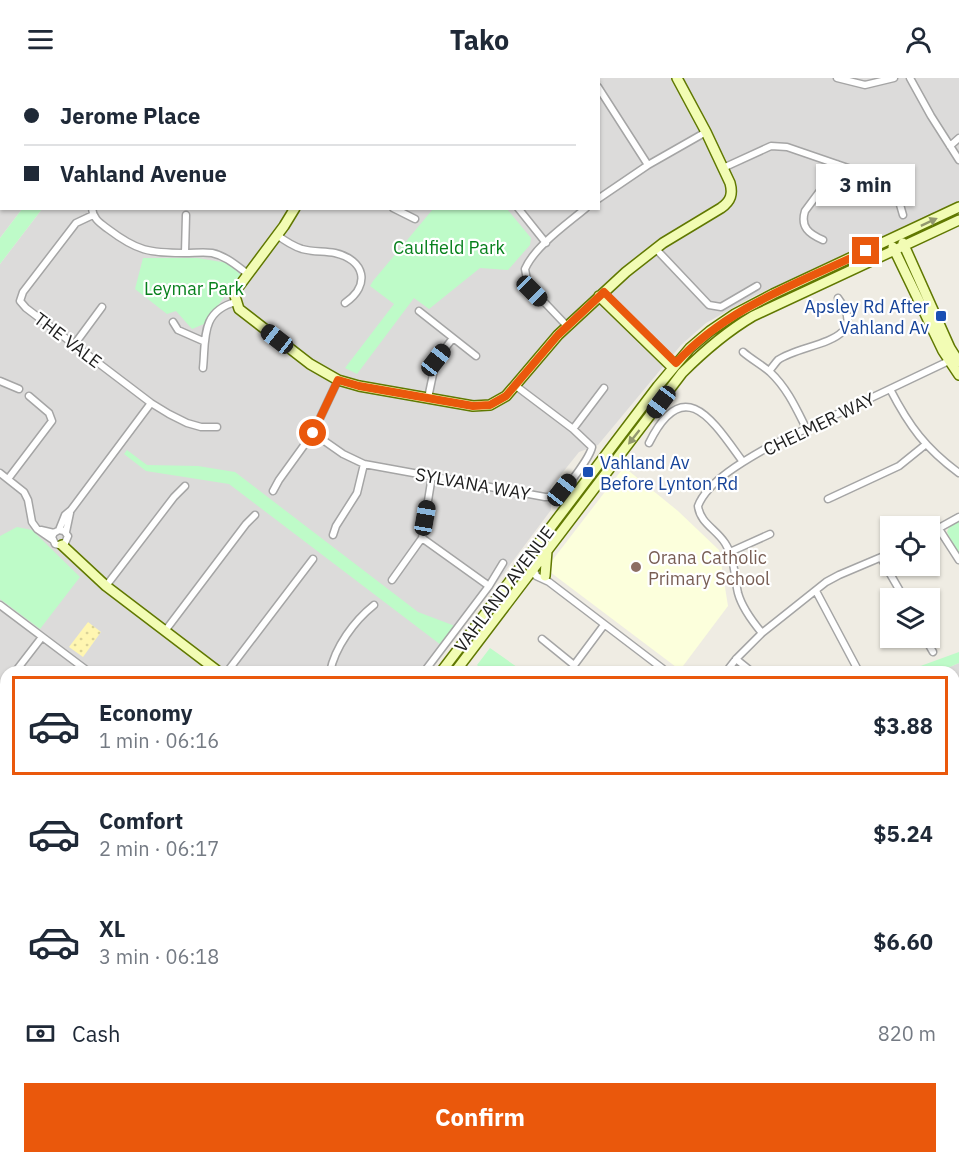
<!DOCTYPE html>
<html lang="en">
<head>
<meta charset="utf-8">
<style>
  body { margin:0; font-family:"IBM Plex Sans",sans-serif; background:#f2f2f3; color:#1f2937; height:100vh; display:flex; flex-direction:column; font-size:22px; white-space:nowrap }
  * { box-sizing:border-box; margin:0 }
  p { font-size:20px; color:#747a83 }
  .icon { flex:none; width:33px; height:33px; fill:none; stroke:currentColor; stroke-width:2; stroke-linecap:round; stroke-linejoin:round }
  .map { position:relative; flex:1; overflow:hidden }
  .side { position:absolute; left:0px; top:588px; width:960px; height:498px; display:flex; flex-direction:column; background:#fff; border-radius:18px 18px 0 0; box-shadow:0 2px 4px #0004 }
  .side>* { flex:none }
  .top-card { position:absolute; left:0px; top:0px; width:600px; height:132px; box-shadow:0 2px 4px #0004; display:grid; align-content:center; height:132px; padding:0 24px; background:#fff }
  .tools { position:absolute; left:880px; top:438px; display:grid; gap:12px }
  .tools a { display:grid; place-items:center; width:60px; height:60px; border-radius:0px; background:#fff; box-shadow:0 2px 4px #0004; font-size:30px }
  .end { position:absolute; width:27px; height:27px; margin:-14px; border:8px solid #ea580c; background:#fff; box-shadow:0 0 0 3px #fff }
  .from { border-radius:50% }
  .bubble { position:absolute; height:42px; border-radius:0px; background:#fff; box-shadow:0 2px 4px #0004; font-size:20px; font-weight:800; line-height:42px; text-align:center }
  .car { position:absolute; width:18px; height:36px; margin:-18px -9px; border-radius:8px; box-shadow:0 0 4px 2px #0007; background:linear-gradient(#222 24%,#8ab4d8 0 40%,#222 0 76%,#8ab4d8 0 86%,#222 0) }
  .top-card b { display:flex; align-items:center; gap:21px; height:57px; font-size:22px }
  .top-card b+b { border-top:2px solid #e0e1e3 }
  .top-card i { width:15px; height:15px; background:#1f2937 }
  ul { padding:10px 0 0; list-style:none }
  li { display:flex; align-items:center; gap:18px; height:99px; margin:0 12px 9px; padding:0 12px; border:3px solid transparent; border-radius:0px }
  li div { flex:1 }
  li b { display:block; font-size:22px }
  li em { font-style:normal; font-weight:800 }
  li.selected { border-color:#ea580c }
  li>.icon { width:54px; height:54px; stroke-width:1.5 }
  .pay { display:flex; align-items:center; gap:15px; height:66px; padding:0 24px; font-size:22px }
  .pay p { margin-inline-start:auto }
  .primary-button { display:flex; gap:12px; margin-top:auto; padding:12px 24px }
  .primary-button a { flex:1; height:69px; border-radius:0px; background:#ea580c; color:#fff; font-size:24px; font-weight:800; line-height:69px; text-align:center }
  header { display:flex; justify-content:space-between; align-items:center; height:78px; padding:0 24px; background:#fff; font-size:27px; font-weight:800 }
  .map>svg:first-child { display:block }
  .residential { fill:#dcdbda }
  .industrial { fill:#e8d5e3 }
  .education { fill:#fcffdc }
  .sand { fill:url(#sand-dots) }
  .park { fill:#befbc8 }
  .parking { fill:#e6e6e6 }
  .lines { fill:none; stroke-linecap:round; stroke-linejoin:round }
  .stream { stroke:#a2cbde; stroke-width:1.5 }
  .street-casing { stroke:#a5a5a5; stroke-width:9 }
  .secondary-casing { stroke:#607801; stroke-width:12 }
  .primary-casing { stroke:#977300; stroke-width:14 }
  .street { stroke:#fff; stroke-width:6 }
  .secondary { stroke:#f2fcb4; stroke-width:9 }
  .primary { stroke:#ffdc98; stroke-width:10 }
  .oneway { fill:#939870 }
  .route { stroke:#ea580c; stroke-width:8 }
  .transit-dot { fill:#1a4fb4; stroke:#fff; stroke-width:2 }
  .education-dot { fill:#8d6e63; stroke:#fff; stroke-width:2 }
  .labels { text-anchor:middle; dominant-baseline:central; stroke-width:4.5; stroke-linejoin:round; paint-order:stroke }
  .park-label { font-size:18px; fill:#07801c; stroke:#fff }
  .transit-label { font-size:18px; fill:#164399; stroke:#fff; text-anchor:end }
  .street-label { font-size:18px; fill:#1e1e1e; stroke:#fff }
  .education-label { font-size:18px; fill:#785e54; stroke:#fff; text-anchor:start }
</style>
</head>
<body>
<header><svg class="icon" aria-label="menu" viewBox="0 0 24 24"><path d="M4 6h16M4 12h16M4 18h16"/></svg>Tako<svg class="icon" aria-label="person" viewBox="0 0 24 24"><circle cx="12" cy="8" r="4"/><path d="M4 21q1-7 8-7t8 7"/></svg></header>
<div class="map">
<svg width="959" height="1086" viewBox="0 0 959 1086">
  <defs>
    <pattern id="sand-dots" width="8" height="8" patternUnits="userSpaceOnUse" patternTransform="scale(1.5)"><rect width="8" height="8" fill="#fff6b1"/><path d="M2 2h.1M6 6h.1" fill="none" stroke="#dad298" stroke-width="1.8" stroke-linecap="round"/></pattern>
  </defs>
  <rect width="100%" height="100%" fill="#efece3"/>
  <path class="residential" d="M0 0H113L2 2V130L22 131 0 160Z
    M125 0H959V124L754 218 706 245 681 267 598 367 579 374 551 409V432L430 594H6V649L0 645V186L42 131 598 130V2L124 1Z
    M959 585V874L954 870V594H938Z
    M0 680 6 685V1080H526L534 1086H0Z"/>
  <path class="industrial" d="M954 870 959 874V1086H642L647 1080H954Z"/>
  <path class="education" d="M624 389 678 433 719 472 728 528 680 592 550 494 551 484Z"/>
  <path class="sand" d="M88 544 101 554 83 579 69 569Z"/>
  <path class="park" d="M22 131H42L0 186V160Z
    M433 131H507L531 160 530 167 508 192 480 190 429 231 414 220 357 296 345 290 394 226 370 208 373 203Z
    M143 180H197L228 185 241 197 204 246 192 251 176 233 167 236 135 211Z
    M127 372 147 387 198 388 235 394 418 534 455 548 441 567 229 406 146 393 124 376Z
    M959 443V478L947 454 949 449Z
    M17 449 32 452 80 499 40 551 0 521V458Z
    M490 570 524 594H485L477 587Z
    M959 574V585L938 594H904Z
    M222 1080H330L325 1086H218Z"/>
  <path class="parking" d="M598 1080H645L641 1086H594Z"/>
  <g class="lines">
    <path class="stream" d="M0 1066 6 1071
      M2 1086 6 1080
      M399 1086 404 1080"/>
    <g class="street-casing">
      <path id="street" d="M229 0 231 2
        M506 0 507 2
        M837 0 865 7 894 0
        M910 0 931 38 959 82
        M590 1 591 2
        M14 2 16 0
        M277 2 278 0
        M598 9 648 87
        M0 17 2 15
        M950 68 959 60
        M723 90 771 68 787 69 886 103 896 113 903 137
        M0 107 2 108
        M598 121 648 87 706 54
        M92 130C93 141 100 145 108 151 137 173 149 175 185 175 194 175 204 174 212 175 226 178 237 188 248 196
        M393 130 415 141
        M518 130 546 165
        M93 137 76 145 23 214 20 223 26 230 151 325 169 336 187 345 201 349H217
        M277 157C285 163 293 168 302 171 313 174 324 173 335 175 365 182 371 207 345 225
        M823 162C809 156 800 149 805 133L834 94 837 86
        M655 170 709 227 721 229 757 208
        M185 175 186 137
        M419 233 476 278
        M173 244 178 252 203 263
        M567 248 528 207 525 191C535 168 567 146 586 130
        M74 267 102 229
        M743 274C751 281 762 287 770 294 787 310 796 330 806 350
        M203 290C206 262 200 233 236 224
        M769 293C772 290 775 285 778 282 803 264 873 266 838 220
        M0 303 19 311
        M890 311C909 348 926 371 959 395
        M428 320 436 282 453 260
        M573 351 604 310
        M313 355 343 376 364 386 545 419C550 419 555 419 559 416 568 409 590 379 592 369L573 351 516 308
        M649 365C684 294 713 343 743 384
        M0 395 24 414 28 422 32 444 37 451 53 462
        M8 401 52 343 49 335 29 318
        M273 413 279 402 313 355 338 302
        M828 421 899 388 925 367
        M939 451 959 482
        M41 452 54 455 59 452 64 453 68 458 65 465 59 467 55 466 52 459 54 455
        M59 452 65 437 71 432 151 325
        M66 454 70 435
        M930 455 959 439
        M333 457 336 448 357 415 364 386
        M422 460 489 508
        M532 474V486L536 498 549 504 667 594
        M730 474 770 456
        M881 480 904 520
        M392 502 422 460 432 398
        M106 508 174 419 185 408
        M816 513 859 594
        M0 527 89 594
        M165 553 246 446 255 437
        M762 555C752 543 742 530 738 515 734 498 735 480 725 465 716 451 700 445 698 428 708 402 749 380 772 367L953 281
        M925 560 933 574
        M542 561 574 587
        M736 581 752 594
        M15 594 42 559
        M227 594 313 481
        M330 594C335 569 354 543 374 527
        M424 594 489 508 503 485
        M569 594 604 547
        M726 594 736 581 762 555 826 504 839 497 891 475
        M0 613 6 606
        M954 621 959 625
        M954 715 959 719
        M0 774 6 778
        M954 878 959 871
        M954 925 959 929
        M0 949 6 942
        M954 976 959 970
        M170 1080 178 1086
        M680 1080 688 1086
        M808 1080 816 1086
        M915 1080 923 1086
        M205 1086 210 1080
        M332 1086 337 1080
        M462 1086 466 1080
        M871 1086 875 1080"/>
    </g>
    <g class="secondary-casing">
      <path id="secondary" d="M356 2 357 0
        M295 130 284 148 237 211 235 218 239 231 310 286 338 302 359 308 473 328 490 327 506 318 558 257 626 194 663 165 721 130C731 123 733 116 730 105L706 54 677 0
        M903 165 950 270 959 284
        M893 169 943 273 959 297
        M599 218 673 290
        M62 467 106 508 219 594
        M545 498 547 473
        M441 594 658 308 690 270 710 253 735 236 773 216 959 129
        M455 594 682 295C704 273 726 254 753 238L959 142
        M0 800 6 792
        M954 813 959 817
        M81 1086 85 1080
        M95 1086 99 1080
        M577 1086 582 1080"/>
    </g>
    <g class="primary-casing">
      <path id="primary" d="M0 656 6 660
        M0 669 6 673
        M541 1080 549 1086
        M558 1080 566 1086"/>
    </g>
    <use href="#street" class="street"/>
    <use href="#secondary" class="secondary"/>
    <use href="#primary" class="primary"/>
  </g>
  <defs><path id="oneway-solid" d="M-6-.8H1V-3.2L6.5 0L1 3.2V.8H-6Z" transform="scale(1.5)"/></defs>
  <g class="oneway">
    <use href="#oneway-solid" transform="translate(929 144) rotate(-25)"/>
    <use href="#oneway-solid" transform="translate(634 359) rotate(128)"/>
  </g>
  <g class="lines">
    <path class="route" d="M313 355 338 302 359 308 473 328 490 327 506 318 558 257 604 214 676 285C727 229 799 205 866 173"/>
  </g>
  <g class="transit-dot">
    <rect x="935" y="232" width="12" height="12" rx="3"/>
    <rect x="582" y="388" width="12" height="12" rx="3"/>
  </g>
  <circle class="education-dot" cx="636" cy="489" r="6"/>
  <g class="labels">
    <g class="park-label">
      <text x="449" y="169">Caulfield Park</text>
      <text x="194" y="210">Leymar Park</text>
    </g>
    <g class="transit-label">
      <text x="929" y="228">Apsley Rd After<tspan x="929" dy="21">Vahland Av</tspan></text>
      <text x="600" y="384" text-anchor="start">Vahland Av<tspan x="600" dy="21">Before Lynton Rd</tspan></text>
    </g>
    <g class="street-label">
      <text transform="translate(68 262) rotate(37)">THE VALE</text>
      <text transform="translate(819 346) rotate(-26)">CHELMER WAY</text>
      <text transform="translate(473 406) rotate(10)">SYLVANA WAY</text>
      <text transform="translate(504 511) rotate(-53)">VAHLAND AVENUE</text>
    </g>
    <g class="education-label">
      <text x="648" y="479">Orana Catholic<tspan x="648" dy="21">Primary School</tspan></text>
    </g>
  </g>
</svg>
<div class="tools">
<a><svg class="icon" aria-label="locate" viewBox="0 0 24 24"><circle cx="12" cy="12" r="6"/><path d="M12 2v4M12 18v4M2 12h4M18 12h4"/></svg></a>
<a><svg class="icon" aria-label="layers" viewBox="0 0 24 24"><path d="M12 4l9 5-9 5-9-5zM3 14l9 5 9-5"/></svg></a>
</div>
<i class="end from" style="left:313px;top:355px"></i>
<i class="end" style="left:866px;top:173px"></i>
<div class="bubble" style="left:816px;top:86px;width:99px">3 min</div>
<i class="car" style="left:532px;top:213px;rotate:135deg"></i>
<i class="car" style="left:277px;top:261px;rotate:308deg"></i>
<i class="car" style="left:436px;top:282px;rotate:38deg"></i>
<i class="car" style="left:661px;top:324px;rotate:217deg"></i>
<i class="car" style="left:562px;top:412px;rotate:38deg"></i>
<i class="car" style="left:425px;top:440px;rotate:10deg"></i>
<div class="top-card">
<b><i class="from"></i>Jerome Place</b>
<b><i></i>Vahland Avenue</b>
</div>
<section class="side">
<ul>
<li class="selected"><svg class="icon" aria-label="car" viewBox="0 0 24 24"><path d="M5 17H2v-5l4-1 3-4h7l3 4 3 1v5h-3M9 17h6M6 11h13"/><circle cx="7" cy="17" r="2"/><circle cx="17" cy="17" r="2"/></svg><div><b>Economy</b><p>1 min · 06:16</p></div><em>$3.88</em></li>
<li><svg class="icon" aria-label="car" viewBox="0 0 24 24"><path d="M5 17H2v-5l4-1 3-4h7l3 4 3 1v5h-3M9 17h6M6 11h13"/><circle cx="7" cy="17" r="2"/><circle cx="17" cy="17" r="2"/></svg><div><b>Comfort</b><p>2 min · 06:17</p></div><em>$5.24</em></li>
<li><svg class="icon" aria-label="car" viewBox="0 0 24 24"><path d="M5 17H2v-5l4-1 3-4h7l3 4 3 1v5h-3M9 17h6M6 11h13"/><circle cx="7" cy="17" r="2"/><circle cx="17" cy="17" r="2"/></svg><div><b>XL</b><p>3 min · 06:18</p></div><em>$6.60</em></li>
</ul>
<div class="pay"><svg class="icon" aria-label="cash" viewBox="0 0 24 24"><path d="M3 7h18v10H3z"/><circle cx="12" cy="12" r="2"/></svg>Cash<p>820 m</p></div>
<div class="primary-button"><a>Confirm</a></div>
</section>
</div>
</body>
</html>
